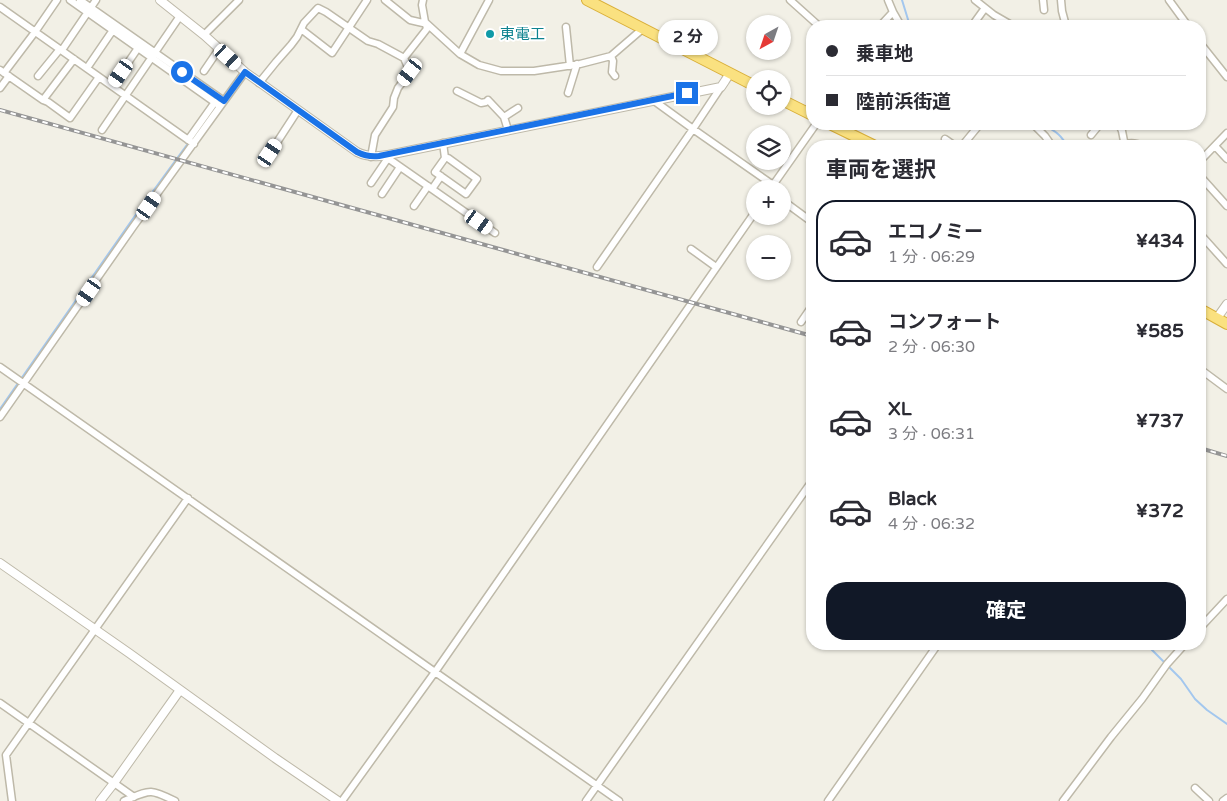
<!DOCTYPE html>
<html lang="ja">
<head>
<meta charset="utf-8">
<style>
  body { margin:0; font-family:"Varela Round","Noto Sans JP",sans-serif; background:#f2f2f3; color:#2b2b33; height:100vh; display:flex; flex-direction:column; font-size:19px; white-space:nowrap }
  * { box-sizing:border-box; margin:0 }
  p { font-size:16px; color:#7c7c81 }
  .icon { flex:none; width:28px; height:28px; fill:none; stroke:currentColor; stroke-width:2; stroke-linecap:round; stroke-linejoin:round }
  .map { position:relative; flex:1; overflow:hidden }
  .side { position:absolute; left:806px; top:140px; width:400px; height:510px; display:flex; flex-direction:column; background:#fff; border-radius:20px; box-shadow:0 1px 4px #0004 }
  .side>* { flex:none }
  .top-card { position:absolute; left:806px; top:20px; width:400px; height:110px; border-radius:20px; box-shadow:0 1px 4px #0004; display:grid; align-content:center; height:110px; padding:0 20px; background:#fff }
  .needle { width:32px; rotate:220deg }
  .fabs { position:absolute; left:746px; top:15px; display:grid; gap:10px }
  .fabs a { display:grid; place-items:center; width:45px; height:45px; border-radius:50%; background:#fff; box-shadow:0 1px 4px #0004; font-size:25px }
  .end { position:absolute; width:22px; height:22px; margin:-11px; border:6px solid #1a73e8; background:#fff; box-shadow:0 0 0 2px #fff }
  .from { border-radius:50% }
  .bubble { position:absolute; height:35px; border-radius:18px; background:#fff; box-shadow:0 1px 4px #0004; font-size:16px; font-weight:700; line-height:35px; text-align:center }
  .car { position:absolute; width:15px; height:30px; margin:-15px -8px; border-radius:6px; box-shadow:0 0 4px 1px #0007; background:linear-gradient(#fff 24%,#345 0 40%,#fff 0 76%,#345 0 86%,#fff 0) }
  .top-card b { display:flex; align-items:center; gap:18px; height:48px; font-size:19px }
  .top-card b+b { border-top:1px solid #e1e1e2 }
  .top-card i { width:12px; height:12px; background:#2b2b33 }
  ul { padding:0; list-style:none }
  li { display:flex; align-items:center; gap:15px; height:82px; margin:0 10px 8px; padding:0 10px; border:2px solid transparent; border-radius:20px }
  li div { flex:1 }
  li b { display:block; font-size:19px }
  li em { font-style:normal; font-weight:700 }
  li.active { border-color:#111827 }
  li>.icon { width:45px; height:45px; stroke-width:1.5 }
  h2 { padding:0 20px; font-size:22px; line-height:60px }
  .primary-button { display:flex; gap:10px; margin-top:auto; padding:10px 20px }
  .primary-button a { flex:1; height:58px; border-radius:20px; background:#111827; color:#fff; font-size:20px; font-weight:700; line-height:58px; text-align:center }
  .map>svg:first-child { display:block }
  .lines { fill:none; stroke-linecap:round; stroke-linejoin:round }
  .stream { stroke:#a3c7ee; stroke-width:2 }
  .minor-casing { stroke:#beb9a9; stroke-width:9 }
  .tertiary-casing { stroke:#beb9a9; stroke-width:10 }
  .trunk-casing { stroke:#d9af39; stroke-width:12 }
  .minor { stroke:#fff; stroke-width:6 }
  .tertiary { stroke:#fff; stroke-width:8 }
  .trunk { stroke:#fae180; stroke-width:10 }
  .rail-casing { stroke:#959595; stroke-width:4 }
  .rail { stroke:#fff; stroke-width:2; stroke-dasharray:5.5; stroke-linecap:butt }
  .route { stroke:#1a73e8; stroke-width:6 }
  .culture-dot { fill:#0f9aa8; stroke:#fff; stroke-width:2 }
  .labels { text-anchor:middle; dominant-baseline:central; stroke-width:4; stroke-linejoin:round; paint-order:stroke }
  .culture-label { font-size:15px; fill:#0d838f; stroke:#fff; text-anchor:start }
</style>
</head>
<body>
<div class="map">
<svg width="1227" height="801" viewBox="0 0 1227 801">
  <rect width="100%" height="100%" fill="#f2f0e6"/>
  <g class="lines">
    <path class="stream" d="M902 0 910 26
      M1045 124C1049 129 1054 130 1058 134 1063 138 1064 143 1069 146
      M0 409 132 220 189 142
      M1146 644 1181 679 1195 699 1207 710 1227 724"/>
    <g class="minor-casing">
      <path id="minor" d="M70 0 220 106
        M80 0 224 101
        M385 0 410 20 423 23 425 22 422 5 423 0
        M790 0 819 26
        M975 0 994 15 1013 26
        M1043 0 1044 10
        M1061 0 1062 11 1066 26
        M1169 0 1188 26
        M0 7 194 144
        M893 12 901 26
        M425 22 460 54 479 65 501 71H534L580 64 611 56 640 31 642 27
        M880 26 893 12 888 0
        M972 26 985 8
        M566 27 570 66
        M301 29 332 53 367 0
        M204 35 239 0
        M1200 43 1227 77
        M62 50 96 0
        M460 54 489 0
        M611 56 613 61 612 72 615 76
        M87 68 113 30
        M0 70 43 100 48 102 70 118 99 77
        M204 71 219 49
        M4 73 35 32 57 0
        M38 76 60 49
        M259 83 276 62 291 45 297 37 304 23 318 8 326 12 368 41 378 44 404 58
        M112 86 138 48
        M0 88 9 76
        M457 91 481 103 486 102 488 100 504 117 508 130
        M568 93 577 64
        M43 100 74 59
        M653 100 693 129 773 185
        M504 117 518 108
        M1033 124 1045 136 1052 146
        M1119 124 1122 131 1125 146
        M102 130 180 16
        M1091 135 1100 124
        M945 139 955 146
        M188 140 215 102
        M443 143 445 158 435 172 466 194 477 179 448 158H445
        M1125 144C1133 142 1138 144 1145 146
        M962 146 980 124
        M1215 146 1227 159
        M270 153 298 110
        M388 155 389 159 495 233
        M371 157 375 135 393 107 394 98 398 88 410 72 404 58 426 30 427 28 425 22
        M1200 161 1227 133
        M1200 176 1227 206
        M371 183 386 161 389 159
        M771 188 816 124
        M432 189 441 176
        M382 194 400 167
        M782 200 812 222
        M414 206 428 186
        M1200 234 1227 264
        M691 249 716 267
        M597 267 693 129 721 87
        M801 322 812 306
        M0 367 619 801
        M1200 369 1227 389
        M0 417 133 227 245 72
        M1200 628 1227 599
        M0 703 134 797
        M1195 788 1209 801
        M12 801 6 755 188 498
        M124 801C150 790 149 788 175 801
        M342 801 435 672 755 212
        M586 801 812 481
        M828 801 938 644
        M1063 801 1111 737 1142 699 1167 664 1185 644
        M1223 801 1227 798"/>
    </g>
    <g class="tertiary-casing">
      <path id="tertiary" d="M160 0 204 35 245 72 357 152C367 157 377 157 388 155L721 87 725 81 730 73
        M1217 318 1227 304
        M0 563 129 653 275 758 338 801
        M100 801 114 783 180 690"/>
    </g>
    <g class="trunk-casing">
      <path id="trunk" d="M587 0 755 86
        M782 100 812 115
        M830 124 875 146
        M1200 309 1227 324"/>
    </g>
    <use href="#minor" class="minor"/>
    <use href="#tertiary" class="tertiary"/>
    <use href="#trunk" class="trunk"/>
    <g class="rail-casing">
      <path id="rail" d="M0 110 812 336
        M1200 448 1227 456"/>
    </g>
    <use href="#rail" class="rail"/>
  </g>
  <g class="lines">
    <path class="route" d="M182 72 224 101 245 72 357 152C365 156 371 157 379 156L687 93"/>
  </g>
  <circle class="culture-dot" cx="490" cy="34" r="5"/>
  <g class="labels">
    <g class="culture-label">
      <text x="500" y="34">東電工</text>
    </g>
  </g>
</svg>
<div class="fabs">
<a><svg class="needle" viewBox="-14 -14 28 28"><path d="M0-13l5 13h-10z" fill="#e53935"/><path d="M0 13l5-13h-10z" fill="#7c7c81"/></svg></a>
<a><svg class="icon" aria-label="locate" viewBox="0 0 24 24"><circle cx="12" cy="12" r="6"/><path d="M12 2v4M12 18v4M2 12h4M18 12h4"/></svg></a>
<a><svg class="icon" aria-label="layers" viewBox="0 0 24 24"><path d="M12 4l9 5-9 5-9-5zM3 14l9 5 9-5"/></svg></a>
<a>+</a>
<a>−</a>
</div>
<i class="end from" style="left:182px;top:72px"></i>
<i class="end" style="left:687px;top:93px"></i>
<div class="bubble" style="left:658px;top:20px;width:60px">2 分</div>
<i class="car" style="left:228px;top:57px;rotate:132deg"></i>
<i class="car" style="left:410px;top:72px;rotate:217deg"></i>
<i class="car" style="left:121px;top:73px;rotate:215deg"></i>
<i class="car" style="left:270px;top:153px;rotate:34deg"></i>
<i class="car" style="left:149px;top:206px;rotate:35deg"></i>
<i class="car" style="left:479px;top:222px;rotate:125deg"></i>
<i class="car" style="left:89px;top:292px;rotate:215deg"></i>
<div class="top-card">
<b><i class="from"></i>乗車地</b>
<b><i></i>陸前浜街道</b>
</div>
<section class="side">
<h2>車両を選択</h2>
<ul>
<li class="active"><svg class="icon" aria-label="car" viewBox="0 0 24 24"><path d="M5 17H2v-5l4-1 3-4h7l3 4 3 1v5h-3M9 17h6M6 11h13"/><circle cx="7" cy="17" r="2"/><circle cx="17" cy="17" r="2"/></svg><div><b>エコノミー</b><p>1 分 · 06:29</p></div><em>¥434</em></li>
<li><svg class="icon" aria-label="car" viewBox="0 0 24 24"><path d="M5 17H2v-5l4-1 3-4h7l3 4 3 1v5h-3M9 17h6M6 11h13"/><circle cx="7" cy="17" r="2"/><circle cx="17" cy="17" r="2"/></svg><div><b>コンフォート</b><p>2 分 · 06:30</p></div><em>¥585</em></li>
<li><svg class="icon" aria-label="car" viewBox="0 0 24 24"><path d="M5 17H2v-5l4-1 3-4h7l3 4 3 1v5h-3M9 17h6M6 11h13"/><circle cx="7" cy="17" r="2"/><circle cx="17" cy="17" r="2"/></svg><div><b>XL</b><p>3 分 · 06:31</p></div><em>¥737</em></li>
<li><svg class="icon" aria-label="car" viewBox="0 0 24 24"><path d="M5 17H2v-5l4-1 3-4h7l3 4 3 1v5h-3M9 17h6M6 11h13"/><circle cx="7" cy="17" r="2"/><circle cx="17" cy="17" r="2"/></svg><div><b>Black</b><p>4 分 · 06:32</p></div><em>¥372</em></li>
</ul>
<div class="primary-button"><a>確定</a></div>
</section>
</div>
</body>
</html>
